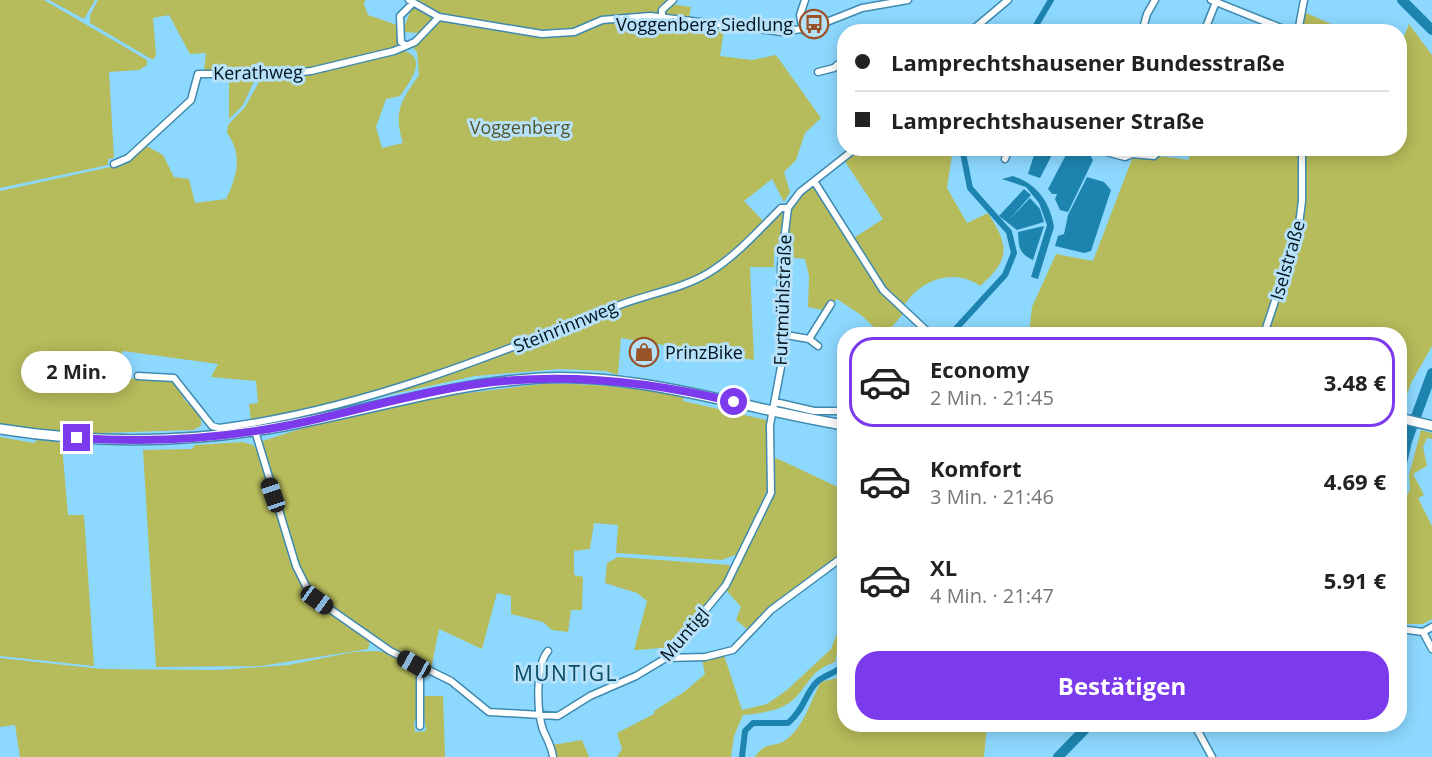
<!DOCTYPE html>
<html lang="de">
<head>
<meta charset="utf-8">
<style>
  body { margin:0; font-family:"Open Sans",sans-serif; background:#f6f6f6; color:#222; height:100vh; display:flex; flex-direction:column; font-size:22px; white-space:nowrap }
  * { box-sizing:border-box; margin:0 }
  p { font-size:20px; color:#767676 }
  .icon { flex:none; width:33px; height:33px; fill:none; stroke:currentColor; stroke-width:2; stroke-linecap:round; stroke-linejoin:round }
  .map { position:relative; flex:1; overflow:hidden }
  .side { position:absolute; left:837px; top:327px; width:570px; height:405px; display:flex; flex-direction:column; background:#fff; border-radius:24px; box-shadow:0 3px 15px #0003 }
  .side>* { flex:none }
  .top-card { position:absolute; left:837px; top:24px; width:570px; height:132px; border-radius:24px; box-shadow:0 3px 15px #0003; display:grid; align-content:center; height:132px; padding:0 18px; background:#fff }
  .end { position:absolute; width:27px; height:27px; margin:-14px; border:8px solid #7c3aed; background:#fff; box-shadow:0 0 0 3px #fff }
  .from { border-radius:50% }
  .bubble { position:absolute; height:42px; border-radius:21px; background:#fff; box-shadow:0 3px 15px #0003; font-size:20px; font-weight:700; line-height:42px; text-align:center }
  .car { position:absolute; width:18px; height:36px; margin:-18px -9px; border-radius:8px; box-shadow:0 0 4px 2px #0007; background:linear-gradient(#222 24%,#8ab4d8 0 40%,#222 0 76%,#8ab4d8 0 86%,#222 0) }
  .top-card b { display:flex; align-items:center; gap:21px; height:57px; font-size:22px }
  .top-card b+b { border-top:2px solid #e0e0e0 }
  .top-card i { width:15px; height:15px; background:#222 }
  ul { padding:10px 0 0; list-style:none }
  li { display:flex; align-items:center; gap:18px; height:90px; margin:0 12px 9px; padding:0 6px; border:3px solid transparent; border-radius:24px }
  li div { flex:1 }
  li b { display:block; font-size:22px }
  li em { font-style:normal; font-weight:700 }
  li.selected { border-color:#7c3aed }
  li>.icon { width:54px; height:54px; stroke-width:1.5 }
  .primary-button { display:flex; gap:12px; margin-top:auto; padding:12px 18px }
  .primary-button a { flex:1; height:69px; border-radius:24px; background:#7c3aed; color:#fff; font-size:24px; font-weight:700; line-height:69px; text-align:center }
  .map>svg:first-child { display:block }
  .green { fill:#b6bb5b }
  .water { fill:#1d84af }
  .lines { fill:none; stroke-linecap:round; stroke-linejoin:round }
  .canal { stroke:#1d84af; stroke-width:6 }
  .river { stroke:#1d84af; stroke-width:10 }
  .street-casing { stroke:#3f8aae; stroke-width:9 }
  .primary-casing { stroke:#3f8aae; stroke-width:12 }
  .street { stroke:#fff; stroke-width:6 }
  .primary { stroke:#fff; stroke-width:9 }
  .route { stroke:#7c3aed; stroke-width:8 }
  .labels { text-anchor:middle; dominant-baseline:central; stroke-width:6; stroke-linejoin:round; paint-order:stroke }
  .poi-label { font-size:18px; fill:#00121d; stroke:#b6e1f8; text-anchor:end }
  .street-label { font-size:18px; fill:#00121d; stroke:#b6e1f8 }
  .park-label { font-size:18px; fill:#535628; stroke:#b6e1f8 }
  .quarter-label { font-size:21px; letter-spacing:1.5px; fill:#094963; stroke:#b6e1f8 }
</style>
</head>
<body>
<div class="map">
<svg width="1432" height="757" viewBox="0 0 1432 757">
  <rect width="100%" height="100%" fill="#8dd8ff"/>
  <path class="green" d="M0 0H44L147 60V65L139 70 109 72 114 158 108 159V165L0 188Z
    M49 0H95L84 19Z
    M98 0H365L364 4 368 15 397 25 399 43 393 50 308 70 284 72 204 70 206 53 190 54 169 15 153 18 156 55 153 60 90 23V15Z
    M415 0H673L670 4 691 7 688 23 724 30 720 56 752 60 776 55 821 118 805 133 796 160 784 172 790 192 784 202 772 179 744 201 767 225 780 212 789 216 793 206 812 184 849 241 883 219 844 160 861 149H958L952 155 947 188 967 223 988 213C1009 246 1011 259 980 286 955 267 919 280 904 306L907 309 886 334H881L861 315 837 299 834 302 829 300 823 310 808 307 809 276 805 259 786 257V250H774V267H750L754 360 621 338 618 375 606 371 560 369 475 376 329 408 296 418 251 421 249 404 258 403 256 381 211 377 218 364 123 351 111 374 123 378 175 381 184 399 201 417V426L193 430 99 433 98 436 0 425V191L115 166 145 145 163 155 174 177 189 179 195 203 226 199C237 177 243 154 227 133L228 125 245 107 262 77 286 76 404 51C429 58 409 83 400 96L386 99 376 127 382 148 403 143C393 111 401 101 419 75L417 52 409 44 419 33 402 32Z
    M1304 12 1347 31 1301 32Z
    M1409 24 1432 55V346L1411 383 1402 409 1400 408V334H1029L1032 307 1056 254 1093 261 1132 159C1151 155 1168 156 1188 160L1193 148H1400V46Z
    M229 75 255 79 243 105 229 119Z
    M542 384C590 383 637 388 684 397L683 401 766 420 769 485 740 553 722 560 616 553 618 525 594 523 590 549 574 551V575L583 577 582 610H571L568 632 552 630 543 622 511 614V596L497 593 482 649 439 629 431 669C393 651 324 612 301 577L259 442 307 427 443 396Z
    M1421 430 1432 433V439L1427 438 1423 447 1427 466 1413 474 1424 495 1418 498 1432 526V619L1423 624H1407L1400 613V511L1410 489 1409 475Z
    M0 437 34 443 37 440 58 442 62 445 68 515H84L94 666 0 656Z
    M243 442 253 445 258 451 307 590 371 637 368 649 261 666 156 667 143 450 192 449 195 445Z
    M774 457 844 490V553L747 629 736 620 741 607 726 590 773 485Z
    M618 557 729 565 731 568 723 584 671 647 638 650H634L647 601 637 593 605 583 607 563Z
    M844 626C844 640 837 648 835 662 811 671 812 679 797 696 784 711 761 713 743 715L734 736 731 757H617L622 749 617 733 654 714V711L684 692 705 674 702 659 724 655 742 710 767 704 787 690 831 649 838 631Z
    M376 651C389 652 409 659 417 671V717L414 722 415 732 426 731 422 696H443L445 757H20L15 725 0 727V658L102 669 218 670 289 665 353 652Z
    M844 669V724L987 725 984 757H755C765 740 774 749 787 739 805 725 810 701 821 682L837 678Z
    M582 740 589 757H555L552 745Z"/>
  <path class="water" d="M1036 149H1055L1040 178 1028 174Z
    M1069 149 1090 155 1093 160 1068 212 1060 210 1055 199 1057 194H1052L1048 189Z
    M1013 176C1037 184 1050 202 1054 227L1038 279 1031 277 1047 225 1039 203 1026 187 1002 179Z
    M1087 177 1104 182 1111 190 1091 251 1084 253 1055 246 1058 236 1064 234 1068 215Z
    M1024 189 1031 195 1008 221 1030 198 1040 209 1044 222 1017 230 999 216Z
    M1044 226 1033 260C1018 253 1019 247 1018 232Z"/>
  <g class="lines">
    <path class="canal" d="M1032 32 1051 0
      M951 334 1005 275 1014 253 1009 232 970 188 962 148
      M742 757 745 731 753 723H788C804 709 804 697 815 684 824 673 838 675 844 662"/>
    <path class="river" d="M1402 0 1432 30
      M1400 472 1407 441 1432 373
      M1058 757 1090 724"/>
    <g class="street-casing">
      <path id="street" d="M409 0 439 17 542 34 574 32 602 20 650 16 782 32 814 27 862 8 908 0
        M1211 0 1291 32
        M662 16V10L673 0
        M803 30 800 15 805 0
        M902 32H967
        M970 32 1008 0
        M1142 32 1147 14 1155 0
        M1204 32 1216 2
        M1298 32 1304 0
        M406 46 401 42 400 16 412 4
        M818 72 834 68 844 59
        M1091 148 1125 157 1132 154 1133 148
        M1132 154 1154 156 1162 148
        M1005 159 1009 148
        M114 164 128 158 191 100 198 74H287L311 71 394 51 415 42 439 17
        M814 181 883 290 930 334
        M780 334 809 339 831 304
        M1264 334 1298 232 1302 201V148
        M809 339 818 346
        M138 376 174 378 212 426 219 428C358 410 488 358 617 306 647 294 683 289 710 272 737 255 759 230 781 208H788
        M775 402 814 411H844
        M255 431 296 566 308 590 317 600 390 651 451 681 489 712 558 716 590 696 636 676 666 658 726 585 771 493 770 425 781 367V265L788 208 800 192 856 148
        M1400 629 1423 632 1432 627
        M1423 632 1432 649
        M548 651C535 666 537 712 543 730 547 739 552 747 553 757
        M666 658 705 657 733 650 771 610 844 556
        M1194 724 1212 757
        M420 726V667"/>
    </g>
    <g class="primary-casing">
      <path id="primary" d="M1400 418 1432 426
        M0 429C94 444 190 443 284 426 370 410 453 383 541 378 646 373 743 409 844 425"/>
    </g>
    <use href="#street" class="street"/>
    <use href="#primary" class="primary"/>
  </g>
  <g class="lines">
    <path class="route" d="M77 438C147 443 216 439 285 426 350 413 412 393 477 384 564 372 649 381 734 402"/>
  </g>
  <defs>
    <g id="bus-ring" transform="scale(1.5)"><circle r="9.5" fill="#b6e1f8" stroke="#985427" stroke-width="1.5"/><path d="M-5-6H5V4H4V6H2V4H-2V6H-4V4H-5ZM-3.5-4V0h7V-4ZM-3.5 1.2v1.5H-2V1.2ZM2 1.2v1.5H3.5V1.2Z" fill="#985427"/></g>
    <g id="shop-ring" transform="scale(1.5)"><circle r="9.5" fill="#b6e1f8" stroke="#985427" stroke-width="1.5"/><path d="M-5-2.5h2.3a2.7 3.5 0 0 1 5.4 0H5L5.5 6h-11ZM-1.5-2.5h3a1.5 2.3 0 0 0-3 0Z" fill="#985427"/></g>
  </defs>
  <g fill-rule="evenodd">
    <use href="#bus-ring" x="814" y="24"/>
    <use href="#shop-ring" x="644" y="352"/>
  </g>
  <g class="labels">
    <g class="poi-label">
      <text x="793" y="24">Voggenberg Siedlung</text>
      <text x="665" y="352" text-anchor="start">PrinzBike</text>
    </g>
    <g class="street-label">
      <text transform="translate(258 72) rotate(-1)">Kerathweg</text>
      <text transform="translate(1287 260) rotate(-74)">Iselstraße</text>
      <text transform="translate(782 300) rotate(-88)">Furtmühlstraße</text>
      <text transform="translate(565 326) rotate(-22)">Steinrinnweg</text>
      <text transform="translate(684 634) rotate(-49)">Muntigl</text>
    </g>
    <g class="park-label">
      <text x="520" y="127">Voggenberg</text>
    </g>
    <g class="quarter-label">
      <text x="566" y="673">MUNTIGL</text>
    </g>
  </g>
</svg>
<i class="end from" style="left:734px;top:402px"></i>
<i class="end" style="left:77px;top:438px"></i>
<div class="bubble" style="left:21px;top:351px;width:111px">2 Min.</div>
<i class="car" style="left:273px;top:495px;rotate:341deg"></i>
<i class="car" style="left:317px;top:600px;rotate:126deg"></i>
<i class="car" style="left:414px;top:664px;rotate:299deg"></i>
<div class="top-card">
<b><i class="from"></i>Lamprechtshausener Bundesstraße</b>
<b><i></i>Lamprechtshausener Straße</b>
</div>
<section class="side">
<ul>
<li class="selected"><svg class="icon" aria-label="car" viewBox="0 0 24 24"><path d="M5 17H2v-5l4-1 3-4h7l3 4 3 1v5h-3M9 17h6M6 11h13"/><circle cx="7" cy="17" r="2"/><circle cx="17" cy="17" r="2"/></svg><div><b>Economy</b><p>2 Min. · 21:45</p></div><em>3.48 €</em></li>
<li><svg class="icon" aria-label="car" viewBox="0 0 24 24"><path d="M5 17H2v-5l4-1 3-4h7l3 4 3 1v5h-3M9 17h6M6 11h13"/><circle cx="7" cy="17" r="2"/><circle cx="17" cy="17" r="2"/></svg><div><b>Komfort</b><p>3 Min. · 21:46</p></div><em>4.69 €</em></li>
<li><svg class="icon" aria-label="car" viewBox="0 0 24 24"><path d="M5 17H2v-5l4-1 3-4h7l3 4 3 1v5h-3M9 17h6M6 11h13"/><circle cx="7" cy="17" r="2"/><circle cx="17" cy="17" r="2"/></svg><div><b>XL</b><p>4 Min. · 21:47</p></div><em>5.91 €</em></li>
</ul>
<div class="primary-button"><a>Bestätigen</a></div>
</section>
</div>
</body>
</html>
